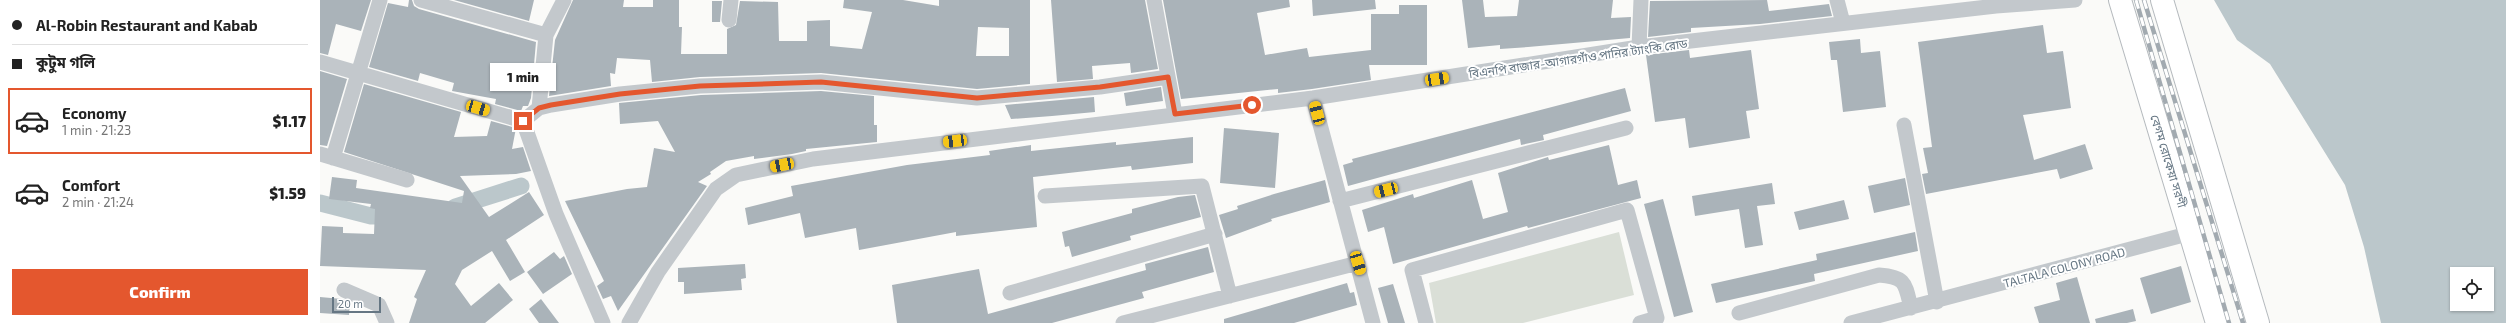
<!DOCTYPE html>
<html lang="en">
<head>
<meta charset="utf-8">
<style>
  body { margin:0; font-family:"Exo 2","Noto Sans Bengali",sans-serif; background:#f2f2f2; color:#222; height:100vh; display:flex; flex-direction:column; font-size:15px; white-space:nowrap }
  * { box-sizing:border-box; margin:0 }
  p { font-size:13px; color:#767676 }
  .icon { flex:none; width:22px; height:22px; fill:none; stroke:currentColor; stroke-width:2; stroke-linecap:round; stroke-linejoin:round }
  .map { position:relative; flex:1; overflow:hidden }
  .sheet { display:flex; flex-direction:column; background:#fff; width:320px }
  .sheet>* { flex:none }
  .hud { display:grid; align-content:center; height:88px; padding:0 12px; background:#fff }
  .tools { position:absolute; left:2130px; top:267px; display:grid; gap:8px }
  .tools a { display:grid; place-items:center; width:44px; height:44px; border-radius:0px; background:#fff; box-shadow:0 1px 3px #0004; font-size:20px }
  .scale { position:absolute; left:12px; bottom:10px; width:49px; box-sizing:border-box; padding-left:4px; border:2px solid #657683; border-top:0; font-size:11px; line-height:14px; white-space:nowrap; color:#657683; -webkit-text-stroke:3px #fff; paint-order:stroke }
  .end { position:absolute; width:18px; height:18px; margin:-9px; border:5px solid #e4572e; background:#fff; box-shadow:0 0 0 2px #fff }
  .from { border-radius:50% }
  .bubble { position:absolute; height:28px; border-radius:0px; background:#fff; box-shadow:0 1px 3px #0004; font-size:13px; font-weight:800; line-height:28px; text-align:center }
  .car { position:absolute; width:12px; height:24px; margin:-12px -6px; border-radius:5px; box-shadow:0 0 3px 1px #0007; background:linear-gradient(#f5c518 24%,#345 0 40%,#f5c518 0 76%,#345 0 86%,#f5c518 0) }
  .hud b { display:flex; align-items:center; gap:14px; height:38px; font-size:15px }
  .hud b+b { border-top:1px solid #e0e0e0 }
  .hud i { width:10px; height:10px; background:#222 }
  ul { padding:0; list-style:none }
  li { display:flex; align-items:center; gap:12px; height:66px; margin:0 8px 6px; padding:0 4px; border:2px solid transparent; border-radius:0px }
  li div { flex:1 }
  li b { display:block; font-size:15px }
  li em { font-style:normal; font-weight:800 }
  li.current { border-color:#e4572e }
  li>.icon { width:36px; height:36px; stroke-width:1.5 }
  .cta { display:flex; gap:8px; margin-top:auto; padding:8px 12px }
  .cta a { flex:1; height:46px; border-radius:0px; background:#e4572e; color:#fff; font-size:16px; font-weight:800; line-height:46px; text-align:center }
  main { display:flex; flex:1; min-height:0 }
  .map>svg:first-child { display:block }
  .green { fill:#dadfd7 }
  .water { fill:#bbc7cb; fill-rule:evenodd }
  .lines { fill:none; stroke-linecap:round; stroke-linejoin:round }
  .canal { stroke:#bbc7cb; stroke-width:17 }
  .building { fill:#aab3b9; fill-rule:evenodd }
  .primary-casing { stroke:#b5babe; stroke-width:24 }
  .minor { stroke:#c3c8cc; stroke-width:15 }
  .primary { stroke:#fff; stroke-width:22 }
  .rail-casing { stroke:#a2aab0; stroke-width:4.5 }
  .rail { stroke:#fff; stroke-width:3; stroke-dasharray:9; stroke-linecap:butt }
  .route { stroke:#e4572e; stroke-width:5 }
  .labels { text-anchor:middle; dominant-baseline:central; stroke-width:4; stroke-linejoin:round; paint-order:stroke }
  .street-label { font-size:12px; fill:#657683; stroke:#fff }
</style>
</head>
<body>
<main>
<section class="sheet">
<div class="hud">
<b><i class="from"></i>Al-Robin Restaurant and Kabab</b>
<b><i></i>কুটুম গলি</b>
</div>
<ul>
<li class="current"><svg class="icon" aria-label="car" viewBox="0 0 24 24"><path d="M5 17H2v-5l4-1 3-4h7l3 4 3 1v5h-3M9 17h6M6 11h13"/><circle cx="7" cy="17" r="2"/><circle cx="17" cy="17" r="2"/></svg><div><b>Economy</b><p>1 min · 21:23</p></div><em>$1.17</em></li>
<li><svg class="icon" aria-label="car" viewBox="0 0 24 24"><path d="M5 17H2v-5l4-1 3-4h7l3 4 3 1v5h-3M9 17h6M6 11h13"/><circle cx="7" cy="17" r="2"/><circle cx="17" cy="17" r="2"/></svg><div><b>Comfort</b><p>2 min · 21:24</p></div><em>$1.59</em></li>
</ul>
<div class="cta"><a>Confirm</a></div>
</section>
<div class="map">
<svg width="2186" height="323" viewBox="0 0 2186 323">
  <rect width="100%" height="100%" fill="#fafaf8"/>
  <path class="green" d="M1299 232 1314 295 1203 323H1116L1109 283Z"/>
  <path class="water" d="M1894 0H2186V323H2061L2044 247 2025 185 1950 64 1917 40ZM2137 274H2167V304H2137Z"/>
  <g class="lines">
    <path class="canal" d="M0 203 51 216H78
      M135 207 201 186"/>
  </g>
  <path class="building" d="M0 0H51L41 31 16 24 8 55 0 53Z
    M89 0H92L94 6 99 9 216 42 211 98 208 106H203L201 111 175 104 176 99 132 91 134 83 100 73 98 81 49 67 68 3 88 7Z
    M134 0H214L209 21Z
    M253 0H304L303 7H333V0H359V27H362L361 54H407V29L416 25 420 1 458 2 459 41H487V21L510 20V46L542 49 552 12 523 8 524 0H583L619 6V0H710V84L657 89 501 73 380 77 332 82 330 60 297 58 295 74 290 73 291 86 229 96 235 40ZM658 27 689 28V56H656Z
    M731 0H825L838 69 811 73 810 63 772 66 773 79 737 82Z
    M843 0H969L970 7 937 13 945 55 987 48 989 57 1051 50V14H1079V5H1107V65H1049L1051 80 992 89 958 93V89L861 99Z
    M992 0H1055L1056 9 993 16Z
    M1142 0H1163L1165 17 1197 16 1199 0H1293L1291 18 1311 17 1310 38 1208 47 1180 49V45L1148 48Z
    M1447 0 1449 11 1509 4 1512 16 1440 24 1371 28V32L1328 37 1330 1Z
    M392 1H402L400 22H392Z
    M1723 25 1727 53 1743 51 1751 108 1703 115 1714 160 1765 144 1773 169 1740 179 1737 169 1606 194 1602 174 1608 173 1603 148 1612 147 1598 42Z
    M1540 39 1541 53 1560 51 1566 107 1523 112 1517 60H1511L1509 42Z
    M1369 50 1370 58 1431 50 1439 109 1426 111 1430 138 1369 148 1365 118 1335 122 1326 55Z
    M0 71 27 79 7 146 0 145Z
    M44 84 141 112 134 137 167 136 171 121 196 128 192 149 203 147 211 171 196 174 140 176 169 217 209 192 224 215 186 240 205 272 190 281 172 251 142 270 135 284 151 306 179 283 193 300 165 323H89L97 299 94 297 106 270 0 266 2 226 23 227V233L54 234 55 209 50 208 51 204 9 199 12 177 37 180 36 188 142 203 144 191 24 152Z
    M841 87 843 101 806 106 804 93Z
    M1305 88 1311 111 1223 135 1224 140 1201 145 1200 139 1028 186 1023 165 1033 162 1032 159Z
    M501 91 554 96V125H557V142L486 149V151L472 154 434 159V156L406 161 390 172 391 174 378 182 387 186 298 311 291 296 283 299 277 286 284 281 245 201 307 189 327 187 334 148 355 152 338 121 300 124 299 103 381 95Z
    M774 97 775 112 732 116 691 119 685 105Z
    M904 128 959 133 955 188 900 183Z
    M873 137V163L812 170 811 166 713 177 717 227 636 236V232L539 250 536 228 485 238 480 213 428 225 425 208 473 196 471 186 587 165 670 155 669 151 711 145V151L796 142V145Z
    M1289 145 1298 185 1317 180 1321 198 1208 228 1207 226 1073 264 1064 227 1048 232 1042 210 1093 194 1094 198 1152 180 1163 219 1188 212 1178 173 1228 157 1229 160Z
    M1585 178 1590 205 1554 213 1548 186Z
    M1005 180 1010 202 951 219 952 221 906 238 899 215 918 209 917 206 954 194Z
    M1452 183 1455 204 1437 206 1443 245 1425 248 1419 209 1375 216 1372 196Z
    M875 195 881 217 810 236 811 240 752 257 749 246 745 247 742 232 812 213V209L858 197Z
    M1343 199 1373 312 1354 317 1324 204Z
    M1524 200 1529 219 1479 230 1474 212Z
    M1595 232 1598 251 1494 274 1495 281 1396 303 1391 284 1497 260 1496 254Z
    M888 247 894 272 822 292 824 298 732 323H577L572 285 659 269 668 314 826 270 825 264Z
    M234 252 240 259 244 256 252 274 223 294 207 272Z
    M425 264 426 278 421 279 422 290 364 294V282H358V268Z
    M1861 266 1871 302 1831 314 1820 278Z
    M1757 277 1770 323H1719L1714 307 1740 300 1736 283Z
    M1027 283 1030 293 1034 292 1037 305 974 323H904V319Z
    M1073 284 1085 323H1068L1058 288Z
    M0 297 22 299 30 302 29 315 0 313Z
    M221 299 239 323H219L209 309Z
    M1813 309 1816 321 1807 323H1776L1775 319Z"/>
  <g class="lines">
    <g class="primary-casing">
      <path id="primary" d="M1800 0 1897 323
        M1842 0 1938 323"/>
    </g>
    <path class="minor" d="M101 0 226 35
      M834 0 855 114
      M1517 0 1523 23
      M409 20 411 0
      M1319 47 1321 0
      M0 62 203 121 236 214 283 323
      M993 98 1053 323
      M219 108 226 35 244 0
      M203 121 219 108 231 105 300 94 380 86 501 82 657 98 780 87 848 77
      M1584 125 1617 302
      M0 154 87 180
      M13 158 60 0
      M725 196 882 186 910 296
      M1020 201 1306 128
      M24 290 59 305 67 323
      M690 293 895 234
      M1419 313 1559 275C1586 277 1585 283 1591 308
      M309 323 338 272 396 189 416 175 493 159 993 98 1319 47 1676 6 1755 0
      M803 323 1038 263
      M1106 323 1092 270 1307 210 1337 318 1320 323
      M1531 323 1871 233"/>
    <use href="#primary" class="primary"/>
    <g class="rail-casing">
      <path id="rail" d="M1816 0 1909 323
        M1824 0 1923 323"/>
    </g>
    <use href="#rail" class="rail"/>
  </g>
  <g class="lines">
    <path class="route" d="M203 121 219 108 231 105 300 94 380 86 501 82 657 98 780 87 848 77 855 114 932 105"/>
  </g>
  <g class="labels">
    <g class="street-label">
      <text transform="translate(1258 58) rotate(-8)">বিএনপি বাজার-আগারগাঁও পানির ট্যাংকি রোড</text>
      <text transform="translate(1849 161) rotate(73)">বেগম রোকেয়া সরণী</text>
      <text transform="translate(1744 267) rotate(-15)">TALTALA COLONY ROAD</text>
    </g>
  </g>
</svg>
<div class="tools">
<a><svg class="icon" aria-label="locate" viewBox="0 0 24 24"><circle cx="12" cy="12" r="6"/><path d="M12 2v4M12 18v4M2 12h4M18 12h4"/></svg></a>
</div>
<div class="scale">20 m</div>
<i class="end from" style="left:932px;top:105px"></i>
<i class="end" style="left:203px;top:121px"></i>
<div class="bubble" style="left:170px;top:63px;width:66px">1 min</div>
<i class="car" style="left:1117px;top:79px;rotate:81deg"></i>
<i class="car" style="left:158px;top:108px;rotate:106deg"></i>
<i class="car" style="left:997px;top:113px;rotate:345deg"></i>
<i class="car" style="left:635px;top:141px;rotate:263deg"></i>
<i class="car" style="left:462px;top:165px;rotate:259deg"></i>
<i class="car" style="left:1066px;top:190px;rotate:256deg"></i>
<i class="car" style="left:1038px;top:263px;rotate:163deg"></i>
</div>
</main>
</body>
</html>
